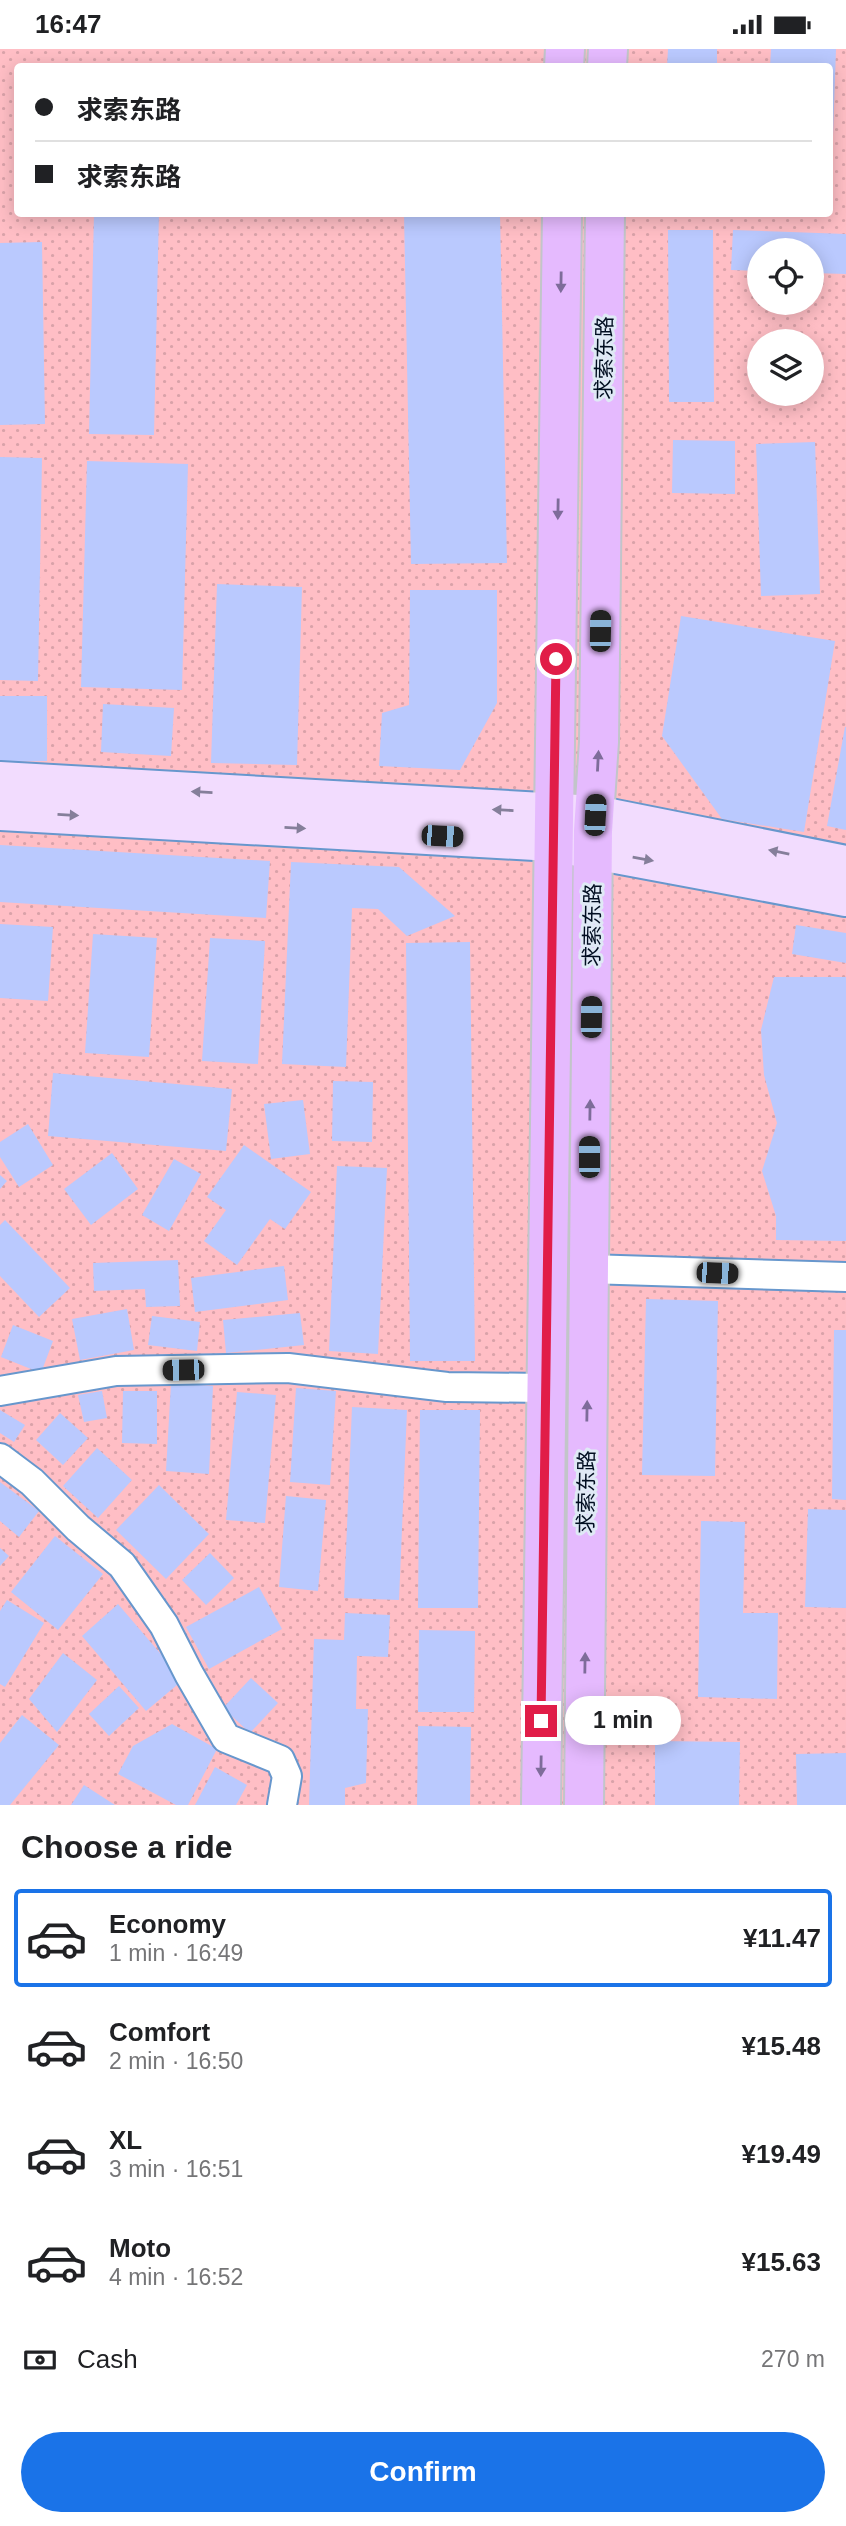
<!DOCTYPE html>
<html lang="en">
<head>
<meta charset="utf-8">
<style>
  body { margin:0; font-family:Arial,"Noto Sans SC",sans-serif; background:#f2f2f2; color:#202124; height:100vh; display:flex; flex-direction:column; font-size:26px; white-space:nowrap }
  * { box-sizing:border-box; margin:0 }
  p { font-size:23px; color:#757577 }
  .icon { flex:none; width:38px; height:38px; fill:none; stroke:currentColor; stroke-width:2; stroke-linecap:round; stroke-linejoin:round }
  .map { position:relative; height:1756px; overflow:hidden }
  .sheet { display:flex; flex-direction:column; background:#fff; flex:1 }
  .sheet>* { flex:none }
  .hud { position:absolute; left:14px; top:14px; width:819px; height:154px; border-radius:7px; box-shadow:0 4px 18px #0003; display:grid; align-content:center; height:154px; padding:0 21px; background:#fff }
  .controls { position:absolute; left:747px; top:189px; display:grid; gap:14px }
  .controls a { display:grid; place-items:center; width:77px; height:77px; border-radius:50%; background:#fff; box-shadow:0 4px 18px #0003; font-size:35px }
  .end { position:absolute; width:32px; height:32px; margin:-16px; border:9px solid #e11d48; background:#fff; box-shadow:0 0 0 4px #fff }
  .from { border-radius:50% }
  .bubble { position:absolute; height:49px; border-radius:24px; background:#fff; box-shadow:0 4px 18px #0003; font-size:23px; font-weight:600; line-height:49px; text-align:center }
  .car { position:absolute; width:21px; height:42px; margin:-21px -10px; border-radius:9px; box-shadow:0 0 5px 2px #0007; background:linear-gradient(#222 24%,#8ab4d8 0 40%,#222 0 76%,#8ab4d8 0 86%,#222 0) }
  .hud b { display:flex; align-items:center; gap:24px; height:66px; font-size:26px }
  .hud b+b { border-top:2px solid #e0e0e0 }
  .hud i { width:18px; height:18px; background:#202124 }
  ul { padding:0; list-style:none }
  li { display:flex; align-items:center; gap:21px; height:98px; margin:0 14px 10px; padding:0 7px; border:4px solid transparent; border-radius:7px }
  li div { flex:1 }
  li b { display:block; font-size:26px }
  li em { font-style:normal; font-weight:600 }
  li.on { border-color:#1a73e8 }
  li>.icon { width:63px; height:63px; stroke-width:1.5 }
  h2 { padding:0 21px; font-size:32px; line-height:84px }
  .pay { display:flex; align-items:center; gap:18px; height:77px; padding:0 21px; font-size:26px }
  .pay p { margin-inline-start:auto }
  .primary-button { display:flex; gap:14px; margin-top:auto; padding:14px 21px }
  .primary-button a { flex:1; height:80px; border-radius:42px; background:#1a73e8; color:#fff; font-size:28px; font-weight:600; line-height:80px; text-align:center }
  .status { display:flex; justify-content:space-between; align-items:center; height:49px; padding:0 35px; background:#fff; direction:ltr }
  .status svg { height:19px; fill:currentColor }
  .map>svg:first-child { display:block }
  .park { fill:url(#park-dots); fill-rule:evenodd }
  .building { fill:#bac9fe }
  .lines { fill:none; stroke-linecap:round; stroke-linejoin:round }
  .minor-casing { stroke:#6797cd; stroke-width:32 }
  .secondary-casing { stroke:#6797cd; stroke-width:42 }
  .primary-casing { stroke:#c2c5c9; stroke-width:42 }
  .minor { stroke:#fff; stroke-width:28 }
  .secondary { stroke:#f2dcfe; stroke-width:38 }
  .primary { stroke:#e5bafe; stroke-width:38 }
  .oneway { fill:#7e6c9a }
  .oneway2 { fill:#857f9a }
  .route { stroke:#e11d48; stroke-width:9 }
  .labels { text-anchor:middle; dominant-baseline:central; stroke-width:6; stroke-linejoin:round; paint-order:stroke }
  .street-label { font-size:21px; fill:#000d20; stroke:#dfe9f5 }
</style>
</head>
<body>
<div class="status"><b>16:47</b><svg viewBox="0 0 49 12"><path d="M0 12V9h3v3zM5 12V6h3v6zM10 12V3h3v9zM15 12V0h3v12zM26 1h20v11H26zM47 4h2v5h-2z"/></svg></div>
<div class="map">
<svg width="846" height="1756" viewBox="0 0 846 1756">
  <defs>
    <pattern id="park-dots" width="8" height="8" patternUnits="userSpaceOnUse" patternTransform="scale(1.75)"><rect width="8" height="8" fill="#ffbec5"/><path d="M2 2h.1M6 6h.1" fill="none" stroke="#d9a2a9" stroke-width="1.8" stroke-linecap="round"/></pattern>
  </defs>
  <rect width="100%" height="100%" fill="#dfe9f5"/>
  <path class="park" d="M0 0H846V1756H0ZM18 18H830V164H18ZM760 201H812V254H760ZM760 292H812V345H760Z"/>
  <path class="building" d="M668 0H717V18H667Z
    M771 0H836L832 117H830V18H770Z
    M94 164H159L154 386 89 385Z
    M404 164H500L507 514 411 515Z
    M668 181H713L714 353H669Z
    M733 181 846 185V225L812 224V201H760V222L731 221Z
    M42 193 45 375 0 376V194Z
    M673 391 735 392V445L672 444Z
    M815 393 820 545 761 547 756 395Z
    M0 408 42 409 38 632 0 631Z
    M87 412 188 415 182 641 81 638Z
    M217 535 302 538 297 716 211 714Z
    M410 541H497V654L460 721 379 717 382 664 409 656Z
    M681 567 835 592 804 783 722 770 662 687Z
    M0 647H47V712L0 713Z
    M103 655 174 659 171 707 101 703Z
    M845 678H846V781L827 777Z
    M0 796 270 812 266 869 0 853Z
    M291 813 399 818 455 867 407 887 378 860 352 859 346 1018 282 1015Z
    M0 875 53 878 48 952 0 949Z
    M796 876 846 884V914L792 905Z
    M93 885 157 889 149 1008 85 1004Z
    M210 889 265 892 258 1015 202 1012Z
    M470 893 475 1312H410L406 894Z
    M774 928H846V1192L776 1191V1167L762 1122 777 1074 764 1026 761 981Z
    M53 1024 232 1040 226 1102 48 1087Z
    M333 1032 373 1033 372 1093 332 1092Z
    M303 1051 310 1105 271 1110 264 1055Z
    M28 1075 53 1116 19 1138 0 1108V1093Z
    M244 1096 311 1143 285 1180 270 1170 237 1216 204 1192 226 1161 207 1148Z
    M112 1104 138 1140 91 1176 64 1140Z
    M174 1110 201 1125 169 1182 142 1166Z
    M337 1117 387 1119 378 1305 329 1302Z
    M0 1126 7 1132 0 1140Z
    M5 1171 70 1239 39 1268 0 1227V1176Z
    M178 1211 180 1257 146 1258 145 1240 94 1242 93 1214Z
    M284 1217 288 1251 195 1263 191 1229Z
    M646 1250 718 1252 715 1427 642 1426Z
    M127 1260 134 1301 80 1311 72 1270Z
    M300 1264 304 1296 226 1304 223 1271Z
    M152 1267 200 1273 197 1302 148 1296Z
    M13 1276 53 1292 41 1324 1 1308Z
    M834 1281H846V1451L832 1450Z
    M171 1334 213 1337 209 1425 166 1422Z
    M296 1339 336 1342 330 1436 290 1433Z
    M102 1342 107 1369 84 1373 78 1346Z
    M123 1342H157V1395L122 1394Z
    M237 1343 276 1346 265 1474 226 1471Z
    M352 1358 407 1361 399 1551 344 1549Z
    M0 1361 25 1376 14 1393 0 1384Z
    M420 1361H480L478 1559H418Z
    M60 1364 88 1389 63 1416 36 1391Z
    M97 1399 132 1431 98 1469 63 1437Z
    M0 1433 39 1462 19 1488 0 1472Z
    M159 1436 209 1485 166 1530 116 1481Z
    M286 1447 326 1451 318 1542 279 1538Z
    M808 1460 846 1461V1559L805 1558Z
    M701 1472 745 1473 743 1564H778L777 1650 698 1648Z
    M55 1487 103 1525 58 1581 11 1543Z
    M0 1499 9 1507 0 1517Z
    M210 1504 234 1529 206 1556 182 1531Z
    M259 1538 282 1580 209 1620 186 1578Z
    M7 1551 44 1574 5 1638 0 1635V1562Z
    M118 1555 183 1631 146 1662 82 1587Z
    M345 1564 390 1566 388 1608 357 1607 356 1660H368L366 1734 345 1739V1756H309L314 1590 344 1591Z
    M419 1581 475 1582 474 1663H418Z
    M63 1604 97 1631 57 1683 29 1650Z
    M251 1629 278 1654 250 1684 223 1659Z
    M119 1637 139 1659 109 1687 89 1665Z
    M22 1666 59 1696 10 1756H0V1694Z
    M172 1675 217 1700 188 1756H176L118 1725 133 1697Z
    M418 1677 471 1678 470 1756H417Z
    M655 1692 740 1693 739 1756H655Z
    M846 1704V1756H797L796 1705Z
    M215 1718 247 1736 236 1756H195Z
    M84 1736 115 1756H71Z"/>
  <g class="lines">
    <g class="minor-casing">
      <path id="minor" d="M588 1220 846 1228
        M0 1342 116 1322 288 1319 447 1338 545 1339
        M0 1409 32 1433 78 1479 122 1516 164 1576 189 1625 226 1689 280 1711 287 1727 282 1756"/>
    </g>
    <g class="secondary-casing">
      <path id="secondary" d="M0 732 595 766 846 816
        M0 762 552 793 846 848"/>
    </g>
    <g class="primary-casing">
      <path id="primary" d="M564 18 565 0
        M607 18 608 0
        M541 1756 562 164
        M584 1756 593 782 599 693 605 164"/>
    </g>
    <use href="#minor" class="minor"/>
    <use href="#secondary" class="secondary"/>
    <use href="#primary" class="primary"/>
  </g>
  <defs><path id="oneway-solid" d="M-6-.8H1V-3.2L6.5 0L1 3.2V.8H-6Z" transform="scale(1.75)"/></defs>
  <g class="oneway">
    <use href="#oneway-solid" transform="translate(561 233) rotate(91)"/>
    <use href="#oneway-solid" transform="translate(558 460) rotate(91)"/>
    <use href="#oneway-solid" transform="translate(598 712) rotate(-87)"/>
    <use href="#oneway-solid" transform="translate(590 1061) rotate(-89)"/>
    <use href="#oneway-solid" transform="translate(587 1362) rotate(-89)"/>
    <use href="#oneway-solid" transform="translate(585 1614) rotate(-89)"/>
    <use href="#oneway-solid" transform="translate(541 1717) rotate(91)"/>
  </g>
  <g class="oneway2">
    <use href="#oneway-solid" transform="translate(202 743) rotate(-177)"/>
    <use href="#oneway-solid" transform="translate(503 761) rotate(-177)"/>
    <use href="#oneway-solid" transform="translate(68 766) rotate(3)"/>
    <use href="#oneway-solid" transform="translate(295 779) rotate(3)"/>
    <use href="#oneway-solid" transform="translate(779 803) rotate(-169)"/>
    <use href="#oneway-solid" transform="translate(643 810) rotate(10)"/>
  </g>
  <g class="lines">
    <path class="route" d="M541 1672 556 610"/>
  </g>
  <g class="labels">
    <g class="street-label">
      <text transform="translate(604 309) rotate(-89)">求索东路</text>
      <text transform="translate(592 876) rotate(-89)">求索东路</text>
      <text transform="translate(586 1443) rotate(-89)">求索东路</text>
    </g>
  </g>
</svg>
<div class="controls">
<a><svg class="icon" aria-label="locate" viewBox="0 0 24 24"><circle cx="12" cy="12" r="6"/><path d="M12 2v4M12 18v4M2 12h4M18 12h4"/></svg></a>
<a><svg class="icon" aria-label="layers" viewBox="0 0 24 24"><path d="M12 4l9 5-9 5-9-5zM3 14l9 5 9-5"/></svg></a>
</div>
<i class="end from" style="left:556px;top:610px"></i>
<i class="end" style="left:541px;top:1672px"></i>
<div class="bubble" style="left:565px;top:1647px;width:116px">1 min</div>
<i class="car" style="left:600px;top:582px;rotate:1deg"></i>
<i class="car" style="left:595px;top:766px;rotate:3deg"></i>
<i class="car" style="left:442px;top:787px;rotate:93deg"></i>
<i class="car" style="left:591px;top:968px;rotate:1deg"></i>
<i class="car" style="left:589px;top:1108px;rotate:0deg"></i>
<i class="car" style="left:717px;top:1224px;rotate:92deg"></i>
<i class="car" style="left:183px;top:1321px;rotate:269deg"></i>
<div class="hud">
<b><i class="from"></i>求索东路</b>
<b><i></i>求索东路</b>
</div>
</div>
<section class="sheet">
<h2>Choose a ride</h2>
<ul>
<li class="on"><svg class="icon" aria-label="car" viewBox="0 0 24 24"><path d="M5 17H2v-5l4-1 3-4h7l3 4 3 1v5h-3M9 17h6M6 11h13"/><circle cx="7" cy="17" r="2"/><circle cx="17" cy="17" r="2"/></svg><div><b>Economy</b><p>1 min · 16:49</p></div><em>¥11.47</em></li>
<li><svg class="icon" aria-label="car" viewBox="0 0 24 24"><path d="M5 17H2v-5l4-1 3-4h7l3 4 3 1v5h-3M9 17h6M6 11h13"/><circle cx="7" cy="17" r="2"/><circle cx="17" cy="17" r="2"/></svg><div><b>Comfort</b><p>2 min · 16:50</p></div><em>¥15.48</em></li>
<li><svg class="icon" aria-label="car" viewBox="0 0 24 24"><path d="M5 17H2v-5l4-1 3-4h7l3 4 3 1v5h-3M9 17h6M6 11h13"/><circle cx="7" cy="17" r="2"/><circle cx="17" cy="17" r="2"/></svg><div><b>XL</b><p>3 min · 16:51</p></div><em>¥19.49</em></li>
<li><svg class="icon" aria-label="car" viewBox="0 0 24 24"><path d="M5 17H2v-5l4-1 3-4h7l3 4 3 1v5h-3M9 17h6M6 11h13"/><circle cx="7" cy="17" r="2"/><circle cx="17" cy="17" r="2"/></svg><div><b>Moto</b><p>4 min · 16:52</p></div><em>¥15.63</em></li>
</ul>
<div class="pay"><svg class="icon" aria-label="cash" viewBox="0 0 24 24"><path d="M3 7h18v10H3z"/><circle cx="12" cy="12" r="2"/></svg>Cash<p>270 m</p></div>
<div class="primary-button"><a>Confirm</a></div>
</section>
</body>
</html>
